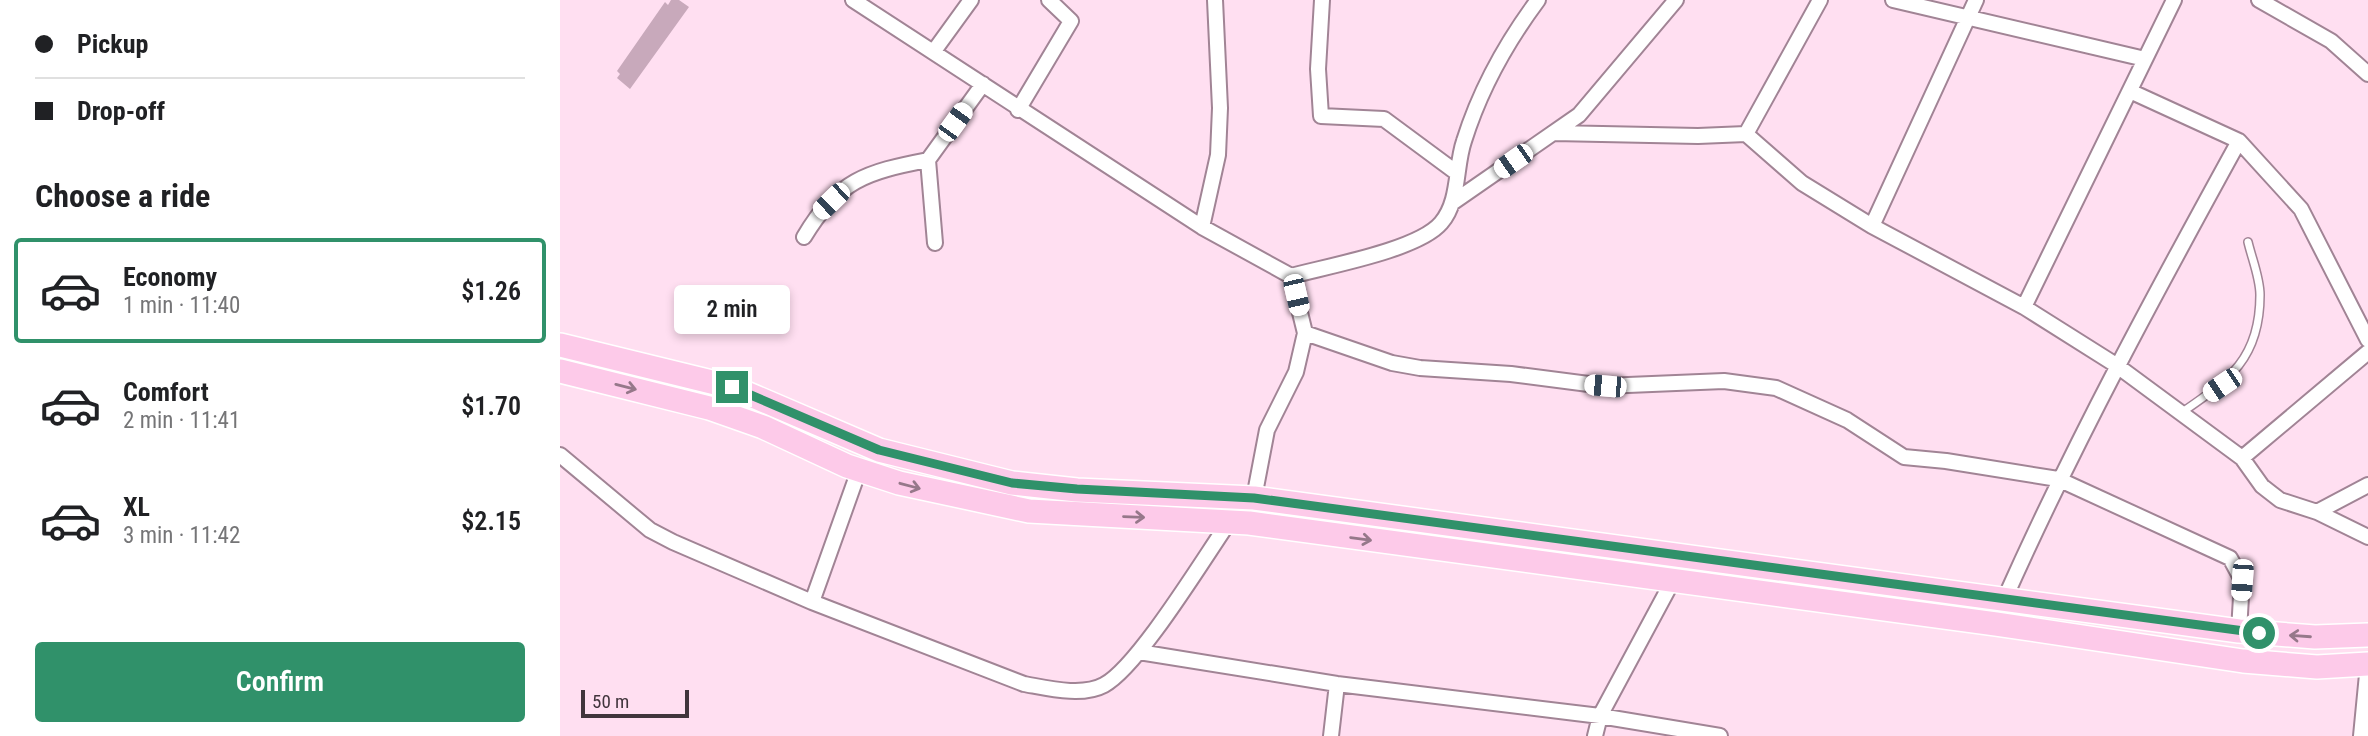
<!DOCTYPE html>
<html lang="en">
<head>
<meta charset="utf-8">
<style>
  body { margin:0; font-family:"Roboto Condensed",sans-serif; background:#f6f6f6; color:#202124; height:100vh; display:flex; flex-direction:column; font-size:26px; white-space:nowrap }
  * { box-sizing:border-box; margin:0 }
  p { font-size:23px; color:#757577 }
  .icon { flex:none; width:38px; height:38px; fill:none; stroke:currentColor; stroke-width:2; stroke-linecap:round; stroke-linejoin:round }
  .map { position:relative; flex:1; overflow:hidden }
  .sheet { display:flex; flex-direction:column; background:#fff; width:560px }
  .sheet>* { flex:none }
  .banner { display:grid; align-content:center; height:154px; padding:0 35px; background:#fff }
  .scale { position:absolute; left:21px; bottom:18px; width:108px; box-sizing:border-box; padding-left:7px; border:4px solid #41353c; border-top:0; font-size:19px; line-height:24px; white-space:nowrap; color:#41353c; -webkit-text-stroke:5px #ffdff1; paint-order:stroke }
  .end { position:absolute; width:32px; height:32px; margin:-16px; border:9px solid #30916a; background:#fff; box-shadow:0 0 0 4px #fff }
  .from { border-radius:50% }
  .bubble { position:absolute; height:49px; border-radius:7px; background:#fff; box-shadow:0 4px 10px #0003; font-size:23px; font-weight:600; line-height:49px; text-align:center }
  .car { position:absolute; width:21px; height:42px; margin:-21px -10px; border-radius:9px; box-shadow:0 0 5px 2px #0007; background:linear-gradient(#fff 24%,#345 0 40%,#fff 0 76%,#345 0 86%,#fff 0) }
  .banner b { display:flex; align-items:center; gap:24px; height:66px; font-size:26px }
  .banner b+b { border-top:2px solid #e0e0e0 }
  .banner i { width:18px; height:18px; background:#202124 }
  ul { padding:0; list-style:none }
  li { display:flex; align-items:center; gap:21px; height:105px; margin:0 14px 10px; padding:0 21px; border:4px solid transparent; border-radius:7px }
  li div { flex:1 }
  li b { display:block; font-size:26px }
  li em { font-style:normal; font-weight:600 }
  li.on { border-color:#30916a }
  li>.icon { width:63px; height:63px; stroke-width:1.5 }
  h2 { padding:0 35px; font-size:32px; line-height:84px }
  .primary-button { display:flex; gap:14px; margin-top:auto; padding:14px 35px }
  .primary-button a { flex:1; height:80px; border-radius:7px; background:#30916a; color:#fff; font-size:28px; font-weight:600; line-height:80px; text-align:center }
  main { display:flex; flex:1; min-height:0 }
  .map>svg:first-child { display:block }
  .building { fill:#c8a9bb }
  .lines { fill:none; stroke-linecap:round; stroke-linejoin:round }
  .service-casing { stroke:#a18495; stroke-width:10 }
  .minor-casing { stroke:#a18495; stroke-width:18 }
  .primary-casing { stroke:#fff; stroke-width:26 }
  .service { stroke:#fff; stroke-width:7 }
  .minor { stroke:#fff; stroke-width:14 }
  .primary { stroke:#fdcae9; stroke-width:23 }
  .oneway { stroke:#96788a }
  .route { stroke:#30916a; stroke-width:9 }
</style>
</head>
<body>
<main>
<section class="sheet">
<div class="banner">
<b><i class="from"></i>Pickup</b>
<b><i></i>Drop-off</b>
</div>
<h2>Choose a ride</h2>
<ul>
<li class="on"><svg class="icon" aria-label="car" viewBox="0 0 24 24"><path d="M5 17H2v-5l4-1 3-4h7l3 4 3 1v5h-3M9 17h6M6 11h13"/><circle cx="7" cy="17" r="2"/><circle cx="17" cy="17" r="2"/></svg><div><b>Economy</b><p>1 min · 11:40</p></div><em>$1.26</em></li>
<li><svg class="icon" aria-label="car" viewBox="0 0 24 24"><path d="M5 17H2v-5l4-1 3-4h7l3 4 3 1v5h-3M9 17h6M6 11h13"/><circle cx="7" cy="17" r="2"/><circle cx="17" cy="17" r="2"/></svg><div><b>Comfort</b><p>2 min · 11:41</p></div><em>$1.70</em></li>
<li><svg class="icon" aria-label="car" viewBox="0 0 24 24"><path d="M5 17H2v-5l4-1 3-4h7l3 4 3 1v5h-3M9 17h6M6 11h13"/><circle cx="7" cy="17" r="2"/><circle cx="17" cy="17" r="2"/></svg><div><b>XL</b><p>3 min · 11:42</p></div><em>$2.15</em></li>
</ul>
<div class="primary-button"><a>Confirm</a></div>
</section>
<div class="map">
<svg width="1808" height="736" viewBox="0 0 1808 736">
  <rect width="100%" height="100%" fill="#ffdff1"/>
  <path class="building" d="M111 0H119L129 7 70 89 57 78 60 74 57 71 105 2 108 5Z"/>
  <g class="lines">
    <g class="service-casing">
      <path id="service" d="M1621 413C1669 380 1700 359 1700 295 1700 278 1692 259 1688 242"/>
    </g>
    <g class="minor-casing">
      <path id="minor" d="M293 0 642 227 731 276C768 266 858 250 881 223 900 201 895 167 904 141 920 90 946 43 978 0
        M762 0 758 69 761 116 824 119 897 173
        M1333 0 1585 59
        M1699 0 1771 41 1808 74
        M374 51 411 0
        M1572 92 1679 141 1741 209 1808 340
        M458 110 511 21 489 0
        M994 133 1138 136 1186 134 1242 183 1312 226 1464 307 1556 365 1682 458 1702 486 1720 500 1757 512 1808 537
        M1186 134 1260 0
        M368 160 375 243
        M892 203 1019 115 1116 0
        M1312 226 1416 0
        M642 227 658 155 660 108 655 0
        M244 237C278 180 306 172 368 160L423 84
        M1464 307 1614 0
        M745 333 832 363 860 368 951 374 1044 386 1164 381 1216 388 1287 420 1344 457 1386 461 1498 479 1670 558 1682 580 1679 631
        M0 455 90 530 113 542 252 602 464 684C487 688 522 697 544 685 578 667 644 558 669 522
        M1682 458 1808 352
        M694 498 707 430 736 372 745 333 731 276
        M1757 512 1808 485
        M1445 598C1515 441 1596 292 1679 141
        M252 602 299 470
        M579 652 777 684 1040 716 1160 736
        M771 736 777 684
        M1035 736 1040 716 1112 582
        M1801 736 1808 664"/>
    </g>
    <g class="primary-casing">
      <path id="primary" d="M0 345 172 387 319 450 452 483 517 490 694 498 1679 631 1755 637 1808 635
        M0 371 149 408 203 427 287 466 339 483 469 511 689 523 1436 624 1683 661 1757 667 1808 664"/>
    </g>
    <use href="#service" class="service"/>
    <use href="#minor" class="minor"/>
    <use href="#primary" class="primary"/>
  </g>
  <defs><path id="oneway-shaft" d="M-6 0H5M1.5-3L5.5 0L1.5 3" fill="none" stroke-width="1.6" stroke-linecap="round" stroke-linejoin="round" transform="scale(1.75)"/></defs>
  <g class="oneway">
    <use href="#oneway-shaft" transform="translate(66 387) rotate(14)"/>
    <use href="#oneway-shaft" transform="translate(350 486) rotate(15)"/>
    <use href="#oneway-shaft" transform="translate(574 517) rotate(2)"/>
    <use href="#oneway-shaft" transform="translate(801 539) rotate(8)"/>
    <use href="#oneway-shaft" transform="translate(1740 636) rotate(-176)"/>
  </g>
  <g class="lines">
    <path class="route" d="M172 387 319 450 452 483 517 489 694 498 1699 633"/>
  </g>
</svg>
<div class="scale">50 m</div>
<i class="end from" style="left:1699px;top:633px"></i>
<i class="end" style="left:172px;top:387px"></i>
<div class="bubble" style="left:114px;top:285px;width:116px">2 min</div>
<i class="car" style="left:395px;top:122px;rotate:36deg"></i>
<i class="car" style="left:953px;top:161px;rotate:235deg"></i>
<i class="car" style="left:271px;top:201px;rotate:226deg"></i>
<i class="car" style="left:736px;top:295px;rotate:167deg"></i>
<i class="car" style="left:1662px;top:385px;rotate:236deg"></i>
<i class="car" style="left:1045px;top:386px;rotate:275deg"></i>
<i class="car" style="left:1682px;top:580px;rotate:184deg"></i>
</div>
</main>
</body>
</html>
